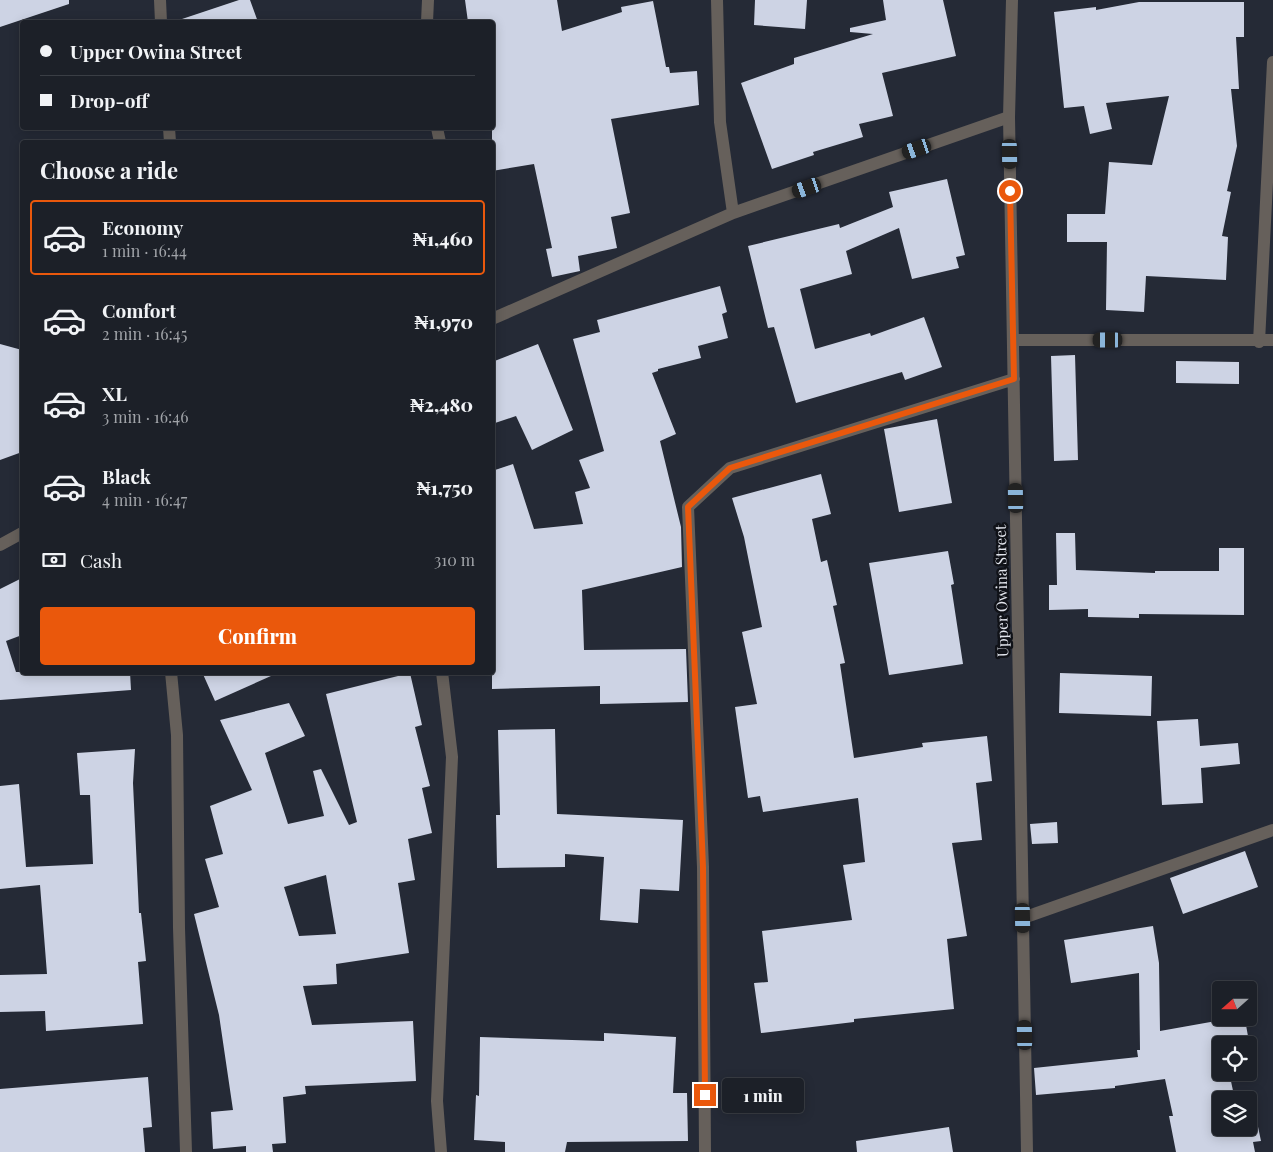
<!DOCTYPE html>
<html lang="en">
<head>
<meta charset="utf-8">
<style>
  body { margin:0; font-family:"Playfair Display",serif; background:#252830; color:#f1f3f6; height:100vh; display:flex; flex-direction:column; font-size:19px; white-space:nowrap }
  * { box-sizing:border-box; margin:0 }
  p { font-size:16px; color:#a0a3a8 }
  .icon { flex:none; width:28px; height:28px; fill:none; stroke:currentColor; stroke-width:2; stroke-linecap:round; stroke-linejoin:round }
  .map { position:relative; flex:1; overflow:hidden }
  .side { position:absolute; left:20px; top:140px; width:475px; height:535px; display:flex; flex-direction:column; background:#1c2028; border-radius:5px; box-shadow:0 2px 12px #0003,0 0 0 1px #3a3e45 }
  .side>* { flex:none }
  .guide { position:absolute; left:20px; top:20px; width:475px; height:110px; border-radius:5px; box-shadow:0 2px 12px #0003,0 0 0 1px #3a3e45; display:grid; align-content:center; height:110px; padding:0 20px; background:#1c2028 }
  .needle { width:32px; rotate:249deg }
  .tools { position:absolute; left:1212px; top:981px; display:grid; gap:10px }
  .tools a { display:grid; place-items:center; width:45px; height:45px; border-radius:5px; background:#1c2028; box-shadow:0 2px 12px #0003,0 0 0 1px #3a3e45; font-size:25px }
  .end { position:absolute; width:22px; height:22px; margin:-11px; border:6px solid #ea580c; background:#fff; box-shadow:0 0 0 2px #fff }
  .from { border-radius:50% }
  .bubble { position:absolute; height:35px; border-radius:5px; background:#1c2028; box-shadow:0 2px 12px #0003,0 0 0 1px #3a3e45; font-size:16px; font-weight:800; line-height:35px; text-align:center }
  .car { position:absolute; width:15px; height:30px; margin:-15px -8px; border-radius:6px; box-shadow:0 0 4px 1px #0007; background:linear-gradient(#222 24%,#8ab4d8 0 40%,#222 0 76%,#8ab4d8 0 86%,#222 0) }
  .guide b { display:flex; align-items:center; gap:18px; height:48px; font-size:19px }
  .guide b+b { border-top:1px solid #3a3e45 }
  .guide i { width:12px; height:12px; background:#f1f3f6 }
  ul { padding:0; list-style:none }
  li { display:flex; align-items:center; gap:15px; height:75px; margin:0 10px 8px; padding:0 10px; border:2px solid transparent; border-radius:5px }
  li div { flex:1 }
  li b { display:block; font-size:19px }
  li em { font-style:normal; font-weight:800 }
  li.current { border-color:#ea580c }
  li>.icon { width:45px; height:45px; stroke-width:1.5 }
  h2 { padding:0 20px; font-size:22px; line-height:60px }
  .pay { display:flex; align-items:center; gap:12px; height:55px; padding:0 20px; font-size:19px }
  .pay p { margin-inline-start:auto }
  .button { display:flex; gap:10px; margin-top:auto; padding:10px 20px }
  .button a { flex:1; height:58px; border-radius:5px; background:#ea580c; color:#fff; font-size:20px; font-weight:800; line-height:58px; text-align:center }
  .map>svg:first-child { display:block }
  .building { fill:#cdd3e4; fill-rule:evenodd }
  .lines { fill:none; stroke-linecap:round; stroke-linejoin:round }
  .minor { stroke:#66605b; stroke-width:12 }
  .route { stroke:#ea580c; stroke-width:6 }
  .labels { text-anchor:middle; dominant-baseline:central; stroke-width:5; stroke-linejoin:round; paint-order:stroke }
  .street-label { font-size:15px; fill:#e3e6ee; stroke:#101218 }
</style>
</head>
<body>
<div class="map">
<svg width="1273" height="1152" viewBox="0 0 1273 1152">
  <rect width="100%" height="100%" fill="#252a36"/>
  <path class="building" d="M0 0H69V4L0 27Z
    M239 0H250L258 22H183L182 19Z
    M465 0H557L562 31 622 12 621 7 653 1 666 67H669L670 73 697 71 699 105 611 119 630 213 611 217 617 248 578 256 580 271 552 277 546 249 552 248 534 164 492 171V22H468Z
    M755 0H807L805 29 754 25Z
    M883 0H943L956 56 882 73 893 116 859 124 863 137 813 152 814 155 772 169 741 83 794 64V58L873 34 850 32V28L886 20Z
    M1139 2H1244V37H1236L1239 89H1231L1237 146 1227 191 1231 192 1222 236 1228 237 1226 280 1146 276 1144 312 1106 310 1107 242H1067V214H1105L1109 162 1152 165 1169 96 1106 103 1112 129 1090 134 1084 106 1064 108 1054 12 1096 7V10Z
    M947 179 965 255 956 257 959 268 912 279 899 228 846 251 852 274 800 289 815 349 870 333 871 336 924 317 942 367 905 380 902 372 796 403 774 327 768 328 748 246 839 224 840 228 893 207 889 192Z
    M720 286 727 312 722 314 728 338 698 346 701 358 658 369V371L652 373 676 434 660 441 681 527 682 567 582 590 584 650 686 649 688 702 600 704V686L492 689V471L513 464 534 529 583 524 575 492 590 488 579 460 604 451 573 339 600 332 597 320Z
    M0 344 22 350V452L0 460Z
    M538 344 573 430 532 450 516 416 492 424V362Z
    M1075 355 1078 460 1054 461 1051 356Z
    M1176 361 1239 362V384L1176 383Z
    M937 419 952 503 899 512 884 429Z
    M821 474 831 514 812 519 821 562 827 560 837 605 833 606 845 663 840 664 854 758 923 747 922 743 987 736 992 781 976 783 982 840 952 843 967 936 947 939 954 1009 854 1019V1022L761 1033 754 983 768 982 762 931 852 920 843 865 865 862 858 798 763 812 760 796 748 798 735 707 757 704 742 632 762 627 744 537 732 498Z
    M1056 533H1075L1076 570 1155 573V571H1219V548H1244V615L1139 614V618L1088 617V609L1049 610V585H1057Z
    M948 551 954 584 951 585 963 664 889 675 869 563Z
    M22 578V635L6 641 16 672H130L131 690 0 700V589Z
    M202 672H280L215 701Z
    M410 673 422 725 415 727 430 786 422 788 432 833 408 839 415 880 398 883 409 953 336 964 337 984 303 986 312 1025 413 1021 416 1081 305 1086 306 1094 283 1097 286 1143 272 1144 273 1152H246V1146L213 1149 211 1112 233 1110 219 1015 194 914 219 907 205 859 223 854 210 806 252 790 220 720 289 703 305 736 265 753 288 824 324 816 313 771 321 769 349 825 357 822 326 694ZM326 875 336 934 299 936 284 887Z
    M1060 673 1152 676 1151 716 1059 713Z
    M1198 719 1200 746 1238 743 1240 764 1201 768 1203 803 1162 805 1157 721Z
    M555 729 557 814 683 820 679 891 640 889 638 923 600 920 604 857 565 854V867L497 868 496 815H500L498 730Z
    M135 749 133 783 139 913H141L146 961 138 962 143 1024 46 1031 45 1011 0 1012V975L47 974 40 885 0 889V786L19 784 26 867 93 864 90 795H80L77 753Z
    M1057 822 1058 843 1032 844 1030 824Z
    M1245 851 1258 887 1183 914 1170 878Z
    M1153 926 1159 963 1160 1031 1233 1018H1236L1238 1027 1246 1025 1251 1053 1249 1054V1045H1221V1072H1229L1235 1100H1221V1128H1249V1104L1253 1103 1261 1141 1253 1142 1255 1152H1176L1169 1116H1173L1165 1079 1115 1086V1088L1036 1095 1034 1068 1138 1057 1137 1050H1140L1139 973 1071 983 1064 940Z
    M604 1033 676 1037 673 1093H687L688 1141 567 1142 565 1152H505V1142L474 1140 476 1095 479 1096 480 1037 604 1041Z
    M148 1077 152 1127 143 1128 145 1152H0V1089Z
    M949 1127 953 1152H857L856 1141Z"/>
  <g class="lines">
    <path class="minor" d="M160 0 161 22
      M717 0 720 122 733 213
      M1012 0 1009 117 1027 1152
      M427 22 428 0
      M169 128 170 142
      M437 128 440 142
      M492 319 733 213 1009 117
      M1013 340H1273
      M1259 342 1273 62
      M0 545 22 533
      M171 672 177 735 179 928 186 1152
      M1023 918 1273 830
      M441 1152 437 1101 452 757 442 672
      M705 1152 703 867 688 507 730 468 1014 379"/>
  </g>
  <g class="lines">
    <path class="route" d="M705 1095 703 867 688 507 730 468 1014 379 1010 191"/>
  </g>
  <g class="labels">
    <g class="street-label">
      <text transform="translate(1001 591) rotate(-91)">Upper Owina Street</text>
    </g>
  </g>
</svg>
<div class="tools">
<a><svg class="needle" viewBox="-14 -14 28 28"><path d="M0-13l5 13h-10z" fill="#e53935"/><path d="M0 13l5-13h-10z" fill="#a0a3a8"/></svg></a>
<a><svg class="icon" aria-label="locate" viewBox="0 0 24 24"><circle cx="12" cy="12" r="6"/><path d="M12 2v4M12 18v4M2 12h4M18 12h4"/></svg></a>
<a><svg class="icon" aria-label="layers" viewBox="0 0 24 24"><path d="M12 4l9 5-9 5-9-5zM3 14l9 5 9-5"/></svg></a>
</div>
<i class="end from" style="left:1010px;top:191px"></i>
<i class="end" style="left:705px;top:1095px"></i>
<div class="bubble" style="left:722px;top:1078px;width:82px">1 min</div>
<i class="car" style="left:917px;top:149px;rotate:251deg"></i>
<i class="car" style="left:1010px;top:154px;rotate:179deg"></i>
<i class="car" style="left:807px;top:188px;rotate:251deg"></i>
<i class="car" style="left:1108px;top:340px;rotate:270deg"></i>
<i class="car" style="left:1016px;top:498px;rotate:359deg"></i>
<i class="car" style="left:1023px;top:918px;rotate:179deg"></i>
<i class="car" style="left:1025px;top:1035px;rotate:359deg"></i>
<div class="guide">
<b><i class="from"></i>Upper Owina Street</b>
<b><i></i>Drop-off</b>
</div>
<section class="side">
<h2>Choose a ride</h2>
<ul>
<li class="current"><svg class="icon" aria-label="car" viewBox="0 0 24 24"><path d="M5 17H2v-5l4-1 3-4h7l3 4 3 1v5h-3M9 17h6M6 11h13"/><circle cx="7" cy="17" r="2"/><circle cx="17" cy="17" r="2"/></svg><div><b>Economy</b><p>1 min · 16:44</p></div><em>₦1,460</em></li>
<li><svg class="icon" aria-label="car" viewBox="0 0 24 24"><path d="M5 17H2v-5l4-1 3-4h7l3 4 3 1v5h-3M9 17h6M6 11h13"/><circle cx="7" cy="17" r="2"/><circle cx="17" cy="17" r="2"/></svg><div><b>Comfort</b><p>2 min · 16:45</p></div><em>₦1,970</em></li>
<li><svg class="icon" aria-label="car" viewBox="0 0 24 24"><path d="M5 17H2v-5l4-1 3-4h7l3 4 3 1v5h-3M9 17h6M6 11h13"/><circle cx="7" cy="17" r="2"/><circle cx="17" cy="17" r="2"/></svg><div><b>XL</b><p>3 min · 16:46</p></div><em>₦2,480</em></li>
<li><svg class="icon" aria-label="car" viewBox="0 0 24 24"><path d="M5 17H2v-5l4-1 3-4h7l3 4 3 1v5h-3M9 17h6M6 11h13"/><circle cx="7" cy="17" r="2"/><circle cx="17" cy="17" r="2"/></svg><div><b>Black</b><p>4 min · 16:47</p></div><em>₦1,750</em></li>
</ul>
<div class="pay"><svg class="icon" aria-label="cash" viewBox="0 0 24 24"><path d="M3 7h18v10H3z"/><circle cx="12" cy="12" r="2"/></svg>Cash<p>310 m</p></div>
<div class="button"><a>Confirm</a></div>
</section>
</div>
</body>
</html>
